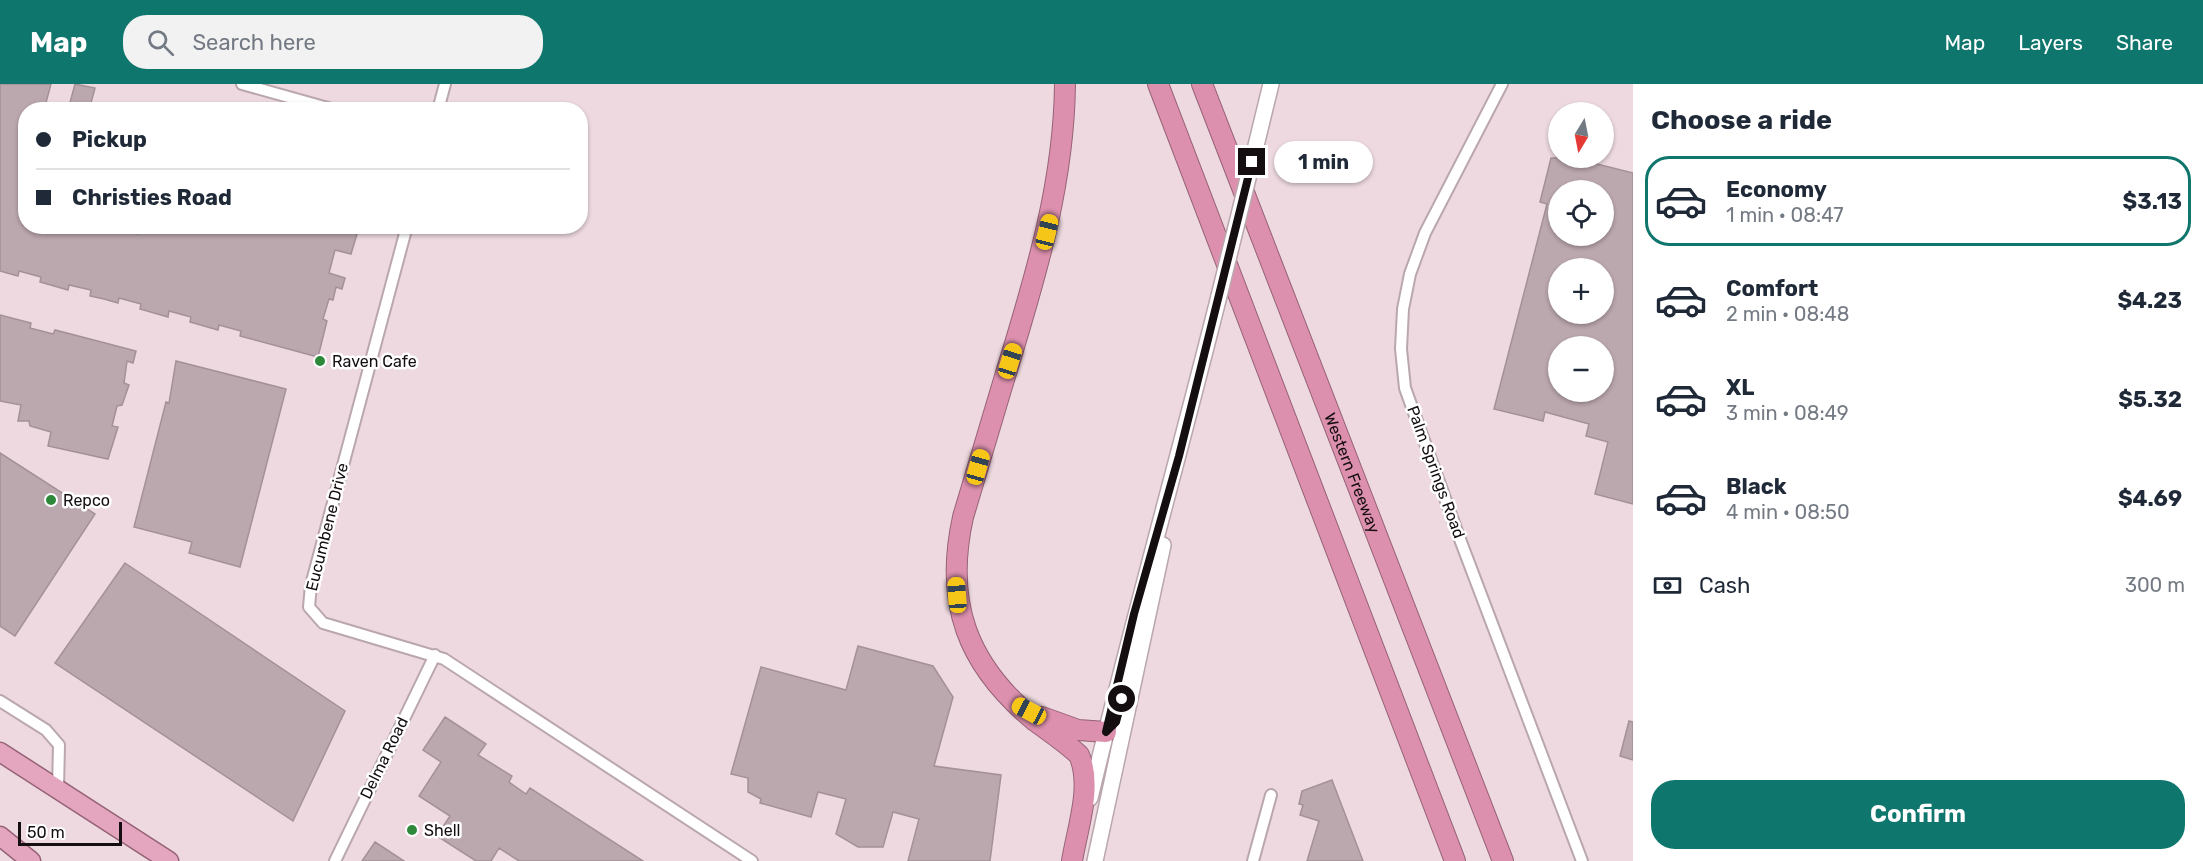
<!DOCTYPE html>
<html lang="en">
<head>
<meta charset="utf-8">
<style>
  body { margin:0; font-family:Rubik,sans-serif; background:#f2f2f3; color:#1f2937; height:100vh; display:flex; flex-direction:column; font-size:22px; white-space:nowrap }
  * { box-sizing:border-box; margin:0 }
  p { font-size:20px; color:#747a83 }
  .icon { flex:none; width:33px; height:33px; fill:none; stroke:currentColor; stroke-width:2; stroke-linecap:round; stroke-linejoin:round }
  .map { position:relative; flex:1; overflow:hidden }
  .panel { display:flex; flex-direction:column; background:#fff; width:570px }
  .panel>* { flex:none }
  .banner { position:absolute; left:18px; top:18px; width:570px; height:132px; border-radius:24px; box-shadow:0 2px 4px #0004; display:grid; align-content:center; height:132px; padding:0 18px; background:#fff }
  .needle { width:39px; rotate:190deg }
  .controls { position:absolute; left:1548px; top:18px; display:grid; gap:12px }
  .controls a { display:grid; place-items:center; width:66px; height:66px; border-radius:50%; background:#fff; box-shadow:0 2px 4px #0004; font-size:30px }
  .scale { position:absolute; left:18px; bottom:15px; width:104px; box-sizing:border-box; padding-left:6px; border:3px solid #150e10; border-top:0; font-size:16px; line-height:21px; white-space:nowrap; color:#150e10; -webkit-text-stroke:4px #fff; paint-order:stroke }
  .end { position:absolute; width:27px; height:27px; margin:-14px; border:8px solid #150e10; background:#fff; box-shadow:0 0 0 3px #fff }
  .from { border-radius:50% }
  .bubble { position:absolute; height:42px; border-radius:21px; background:#fff; box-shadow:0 2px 4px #0004; font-size:20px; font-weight:700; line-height:42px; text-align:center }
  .car { position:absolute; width:18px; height:36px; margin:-18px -9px; border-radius:8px; box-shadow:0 0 4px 2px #0007; background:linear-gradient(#f5c518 24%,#345 0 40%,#f5c518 0 76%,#345 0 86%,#f5c518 0) }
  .banner b { display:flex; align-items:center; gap:21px; height:57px; font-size:22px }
  .banner b+b { border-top:2px solid #e0e1e3 }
  .banner i { width:15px; height:15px; background:#1f2937 }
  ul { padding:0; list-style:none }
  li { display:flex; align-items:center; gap:18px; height:90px; margin:0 12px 9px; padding:0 6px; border:3px solid transparent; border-radius:24px }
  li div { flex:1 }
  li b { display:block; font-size:22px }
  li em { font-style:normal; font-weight:700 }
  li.active { border-color:#0f766e }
  li>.icon { width:54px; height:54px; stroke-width:1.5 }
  h2 { padding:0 18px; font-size:27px; line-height:72px }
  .pay { display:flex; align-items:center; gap:15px; height:66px; padding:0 18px; font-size:22px }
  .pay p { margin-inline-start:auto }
  .button { display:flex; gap:12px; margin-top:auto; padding:12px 18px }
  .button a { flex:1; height:69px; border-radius:24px; background:#0f766e; color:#fff; font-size:24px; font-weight:700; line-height:69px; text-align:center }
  header { display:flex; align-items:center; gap:36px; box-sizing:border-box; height:84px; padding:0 30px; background:#0f766e; color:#fff }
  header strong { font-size:28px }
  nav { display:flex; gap:33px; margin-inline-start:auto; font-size:21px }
  .search { width:420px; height:54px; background:#f2f2f3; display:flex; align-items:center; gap:15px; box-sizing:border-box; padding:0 21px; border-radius:24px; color:#747a83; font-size:22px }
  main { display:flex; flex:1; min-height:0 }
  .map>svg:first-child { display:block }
  .building { fill:#bba7ae; stroke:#a49197; stroke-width:1.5; fill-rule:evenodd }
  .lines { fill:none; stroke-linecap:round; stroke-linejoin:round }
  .minor-casing { stroke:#baa7ad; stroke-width:14 }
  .secondary-casing { stroke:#baa7ad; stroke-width:18 }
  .trunk-casing { stroke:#966276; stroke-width:21 }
  .motorway-casing { stroke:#966276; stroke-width:22 }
  .minor { stroke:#fff; stroke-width:10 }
  .secondary { stroke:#fff; stroke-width:15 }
  .trunk { stroke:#e3a6be; stroke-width:18 }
  .motorway { stroke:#dc90ad; stroke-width:20 }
  .secondary-bridge-casing { stroke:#baa7ad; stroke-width:18; stroke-linecap:butt }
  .secondary-bridge { stroke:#fff; stroke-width:15 }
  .route { stroke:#150e10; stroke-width:8 }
  .poi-dot { fill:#2d8839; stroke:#fff; stroke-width:2 }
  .labels { text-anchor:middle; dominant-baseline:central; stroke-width:5; stroke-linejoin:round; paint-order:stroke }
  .poi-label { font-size:16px; fill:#150e10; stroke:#fff; text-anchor:start }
  .street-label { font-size:16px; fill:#150e10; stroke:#fff }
</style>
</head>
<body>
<header>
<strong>Map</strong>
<div class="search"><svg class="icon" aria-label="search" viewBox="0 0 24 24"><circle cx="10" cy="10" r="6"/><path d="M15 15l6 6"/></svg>Search here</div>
<nav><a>Map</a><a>Layers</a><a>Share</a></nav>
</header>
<main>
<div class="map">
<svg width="1633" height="777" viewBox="0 0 1633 777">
  <rect width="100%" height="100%" fill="#edd9df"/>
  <path class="building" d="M0 0H51L44 26H26V142H110L138 150 140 142H342L341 146 357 150 351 170 335 166 329 189 345 194 342 205 336 203 333 216 329 215 323 235 327 237 318 273 240 252 241 247 219 241 218 246 190 238 191 233 169 227 168 233 140 225 141 220 119 214 118 219 104 215 90 212 91 206 69 201 68 206 40 198 41 193 19 187 18 192 0 187Z
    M75 0 95 4 89 26H68Z
    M1551 74H1585V77L1633 89V420L1595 410 1608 358 1586 352 1589 340 1545 328 1543 337 1494 325 1547 120 1540 118ZM1558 106H1604V152H1558ZM1558 184H1604V230H1558ZM1558 262H1604V308H1558Z
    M0 231 31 239 30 244 53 250 55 246 136 267 133 279 127 277 124 299 129 301 122 321 117 322 112 342 118 343 108 375 48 362 51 348 30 342 29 337H18L21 321 0 317Z
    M176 277 286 305 240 483 189 469 192 458 134 443 166 318 169 319Z
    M0 369 95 430 15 552 0 542Z
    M125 479 345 627 293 737 55 579Z
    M858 562 933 582 953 613 934 682 1001 691 990 777H908L919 735 893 728 883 763H858L836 750 846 715 818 708 811 733 760 719 761 715 748 708V694L731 690 761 583 846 606Z
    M445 633 486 660 478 671 512 692 509 698 526 710 530 704 643 777H519L499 764 491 777H476L437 752 450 732 419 712 441 678 423 666Z
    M1629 637 1633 638V676L1620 672Z
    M1332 696 1363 777H1307L1319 737 1300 731 1303 721 1299 720 1302 707Z
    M375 758 404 777H362Z"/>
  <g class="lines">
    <g class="minor-casing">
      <path id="minor" d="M242 0 335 26
        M1502 0 1425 149 1410 190 1403 225 1401 265 1405 304 1458 450 1582 777
        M438 26 445 0
        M407 142 311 501 309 523 323 539 444 575 752 777
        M0 617 46 646 59 661 58 705
        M335 777 435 571
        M1253 777 1271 711"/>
    </g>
    <g class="secondary-casing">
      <path id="secondary" d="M1252 78 1271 0
        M1090 714C1130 546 1177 380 1219 212
        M1095 777 1163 461"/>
    </g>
    <g class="trunk-casing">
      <path id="trunk" d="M0 668 169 777
        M0 752 31 777"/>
    </g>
    <g class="motorway-casing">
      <g id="motorway">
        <path d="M1065 0C1064 96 1038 184 1010 276 994 328 979 380 963 433 944 519 967 581 1035 637 1050 648 1065 658 1079 671 1093 702 1077 745 1072 777"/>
        <path d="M1158 0 1455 777"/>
        <path id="s1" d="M1202 0 1503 777"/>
        <path d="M1042 633 1078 646 1106 648"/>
      </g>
    </g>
    <use href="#minor" class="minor"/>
    <use href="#secondary" class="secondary"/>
    <use href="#trunk" class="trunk"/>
    <use href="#motorway" class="motorway"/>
    <g class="secondary-bridge-casing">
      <path id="secondary-bridge" d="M1219 212 1252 78"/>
    </g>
    <use href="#secondary-bridge" class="secondary-bridge"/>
  </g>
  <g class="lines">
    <path class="route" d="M1122 615 1116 638 1106 648 1134 530 1179 372 1252 78"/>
  </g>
  <g class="poi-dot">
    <circle cx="320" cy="277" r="6"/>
    <circle cx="51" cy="416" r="6"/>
    <circle cx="412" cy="746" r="6"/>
  </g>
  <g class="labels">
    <g class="poi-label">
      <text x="332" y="277">Raven Cafe</text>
      <text x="63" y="416">Repco</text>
      <text x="424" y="746">Shell</text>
    </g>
    <g class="street-label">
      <text transform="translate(1436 388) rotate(70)">Palm Springs Road</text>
      <text stroke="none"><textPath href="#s1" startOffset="417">Western Freeway</textPath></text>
      <text transform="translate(327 443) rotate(-76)">Eucumbene Drive</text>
      <text transform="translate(384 674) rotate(-64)">Delma Road</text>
    </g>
  </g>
</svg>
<div class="controls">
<a><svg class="needle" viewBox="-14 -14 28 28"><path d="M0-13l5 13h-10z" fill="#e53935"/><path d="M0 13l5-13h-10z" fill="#747a83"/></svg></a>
<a><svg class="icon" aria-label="locate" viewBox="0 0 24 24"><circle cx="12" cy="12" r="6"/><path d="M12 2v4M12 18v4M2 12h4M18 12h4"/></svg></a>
<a>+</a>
<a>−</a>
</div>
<div class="scale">50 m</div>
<i class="end from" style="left:1122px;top:615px"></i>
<i class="end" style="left:1252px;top:78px"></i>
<div class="bubble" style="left:1274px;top:57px;width:99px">1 min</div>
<i class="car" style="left:1047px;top:148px;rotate:14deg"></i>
<i class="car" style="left:1010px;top:277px;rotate:17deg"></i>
<i class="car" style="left:978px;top:383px;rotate:16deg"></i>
<i class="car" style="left:957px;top:511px;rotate:356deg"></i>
<i class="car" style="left:1029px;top:627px;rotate:298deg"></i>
<div class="banner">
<b><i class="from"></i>Pickup</b>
<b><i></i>Christies Road</b>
</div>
</div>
<section class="panel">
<h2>Choose a ride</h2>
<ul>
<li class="active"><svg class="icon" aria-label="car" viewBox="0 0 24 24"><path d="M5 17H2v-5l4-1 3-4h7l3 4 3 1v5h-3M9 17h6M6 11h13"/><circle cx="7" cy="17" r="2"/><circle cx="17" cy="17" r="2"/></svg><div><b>Economy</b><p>1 min · 08:47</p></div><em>$3.13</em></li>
<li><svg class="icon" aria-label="car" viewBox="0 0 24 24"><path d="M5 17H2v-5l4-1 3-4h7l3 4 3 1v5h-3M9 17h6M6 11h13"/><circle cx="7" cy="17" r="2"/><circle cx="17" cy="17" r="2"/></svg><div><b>Comfort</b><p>2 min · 08:48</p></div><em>$4.23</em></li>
<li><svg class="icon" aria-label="car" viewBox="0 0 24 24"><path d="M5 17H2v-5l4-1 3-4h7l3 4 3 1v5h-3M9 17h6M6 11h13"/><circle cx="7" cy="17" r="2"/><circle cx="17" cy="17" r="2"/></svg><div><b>XL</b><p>3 min · 08:49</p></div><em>$5.32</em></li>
<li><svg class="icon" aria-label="car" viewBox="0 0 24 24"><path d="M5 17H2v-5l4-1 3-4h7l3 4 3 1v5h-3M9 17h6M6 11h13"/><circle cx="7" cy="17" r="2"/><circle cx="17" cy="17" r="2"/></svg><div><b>Black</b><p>4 min · 08:50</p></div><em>$4.69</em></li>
</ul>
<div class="pay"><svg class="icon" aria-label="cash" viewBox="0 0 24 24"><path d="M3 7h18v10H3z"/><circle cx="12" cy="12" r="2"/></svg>Cash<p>300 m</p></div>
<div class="button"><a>Confirm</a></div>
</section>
</main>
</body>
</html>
